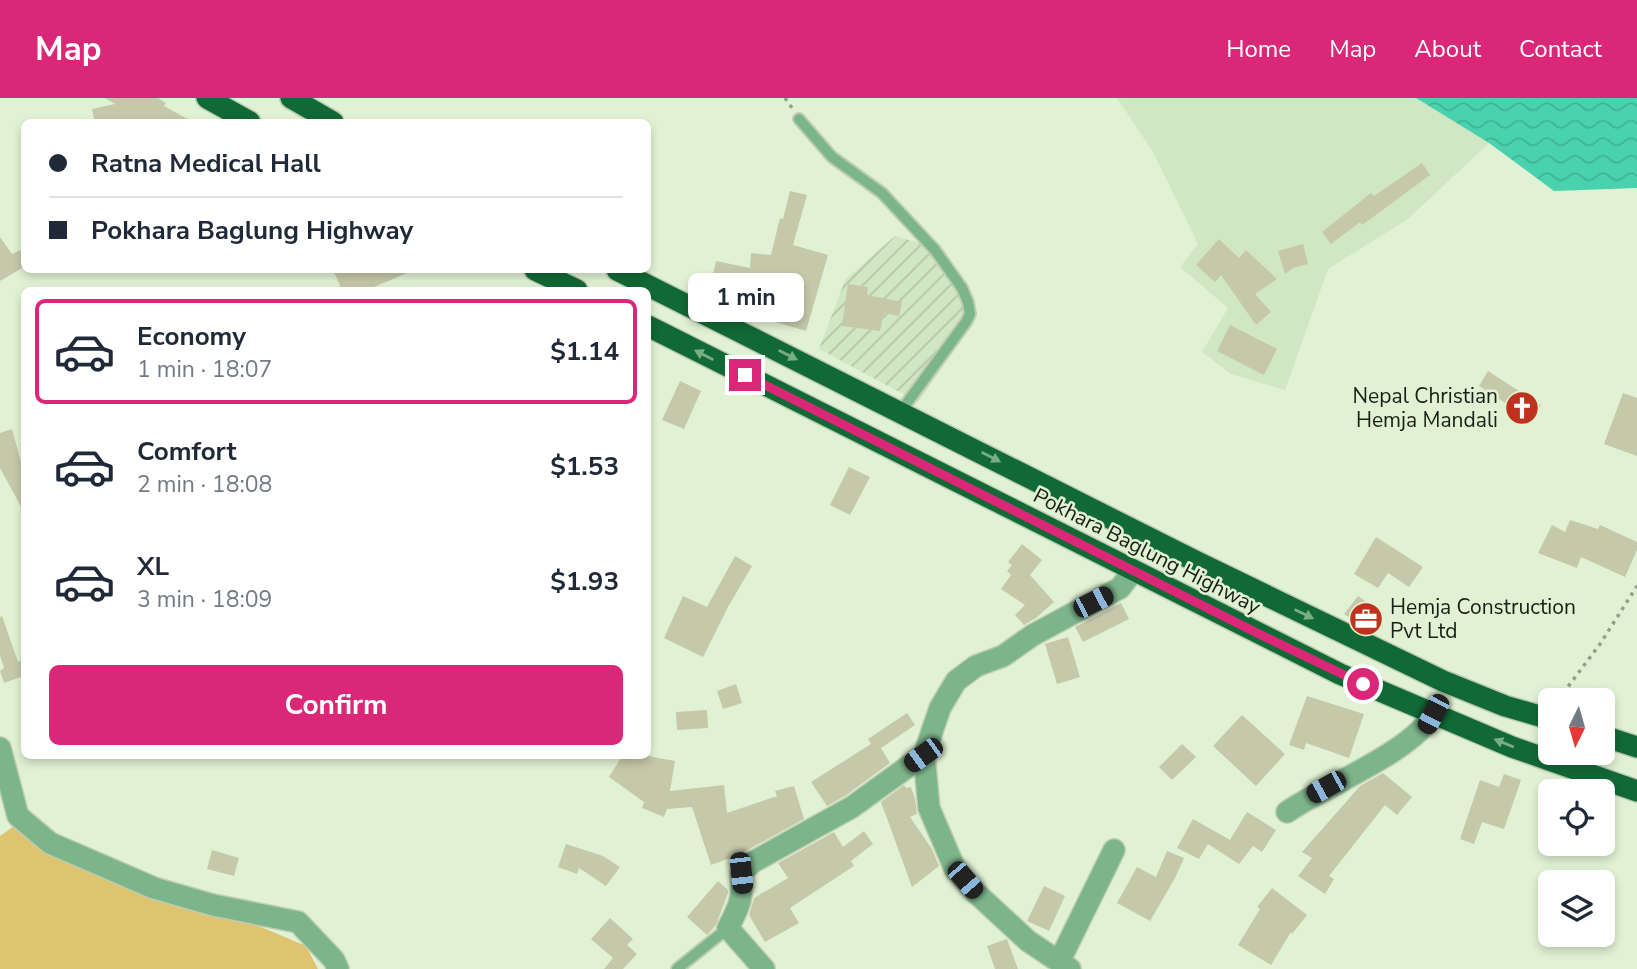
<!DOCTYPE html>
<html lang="en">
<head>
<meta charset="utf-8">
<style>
  body { margin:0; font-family:"Nunito Sans",sans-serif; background:#f6f6f7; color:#1f2937; height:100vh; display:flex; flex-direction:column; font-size:26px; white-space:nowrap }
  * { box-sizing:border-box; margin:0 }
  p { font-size:23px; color:#747a83 }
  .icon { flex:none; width:38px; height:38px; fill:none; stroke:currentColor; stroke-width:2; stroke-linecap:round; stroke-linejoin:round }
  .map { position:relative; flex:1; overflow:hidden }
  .side { position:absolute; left:21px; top:189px; width:630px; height:472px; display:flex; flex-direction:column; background:#fff; border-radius:10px; box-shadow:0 4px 10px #0003 }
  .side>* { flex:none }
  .top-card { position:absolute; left:21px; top:21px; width:630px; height:154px; border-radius:10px; box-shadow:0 4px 10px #0003; display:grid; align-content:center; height:154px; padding:0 28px; background:#fff }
  .needle { width:46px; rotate:185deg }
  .tools { position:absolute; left:1538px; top:590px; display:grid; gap:14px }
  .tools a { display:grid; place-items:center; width:77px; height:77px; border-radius:10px; background:#fff; box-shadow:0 4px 10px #0003; font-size:35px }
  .end { position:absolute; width:32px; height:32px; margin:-16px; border:9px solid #db2777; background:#fff; box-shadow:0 0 0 4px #fff }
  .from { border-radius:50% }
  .bubble { position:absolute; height:49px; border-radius:10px; background:#fff; box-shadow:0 4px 10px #0003; font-size:23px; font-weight:700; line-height:49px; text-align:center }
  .car { position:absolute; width:21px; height:42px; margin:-21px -10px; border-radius:9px; box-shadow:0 0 5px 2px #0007; background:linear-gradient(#222 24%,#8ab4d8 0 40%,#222 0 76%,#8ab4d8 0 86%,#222 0) }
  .top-card b { display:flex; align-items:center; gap:24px; height:66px; font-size:26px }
  .top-card b+b { border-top:2px solid #e0e1e3 }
  .top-card i { width:18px; height:18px; background:#1f2937 }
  ul { padding:12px 0 0; list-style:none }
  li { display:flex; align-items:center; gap:21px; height:105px; margin:0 14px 10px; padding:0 14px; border:4px solid transparent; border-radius:10px }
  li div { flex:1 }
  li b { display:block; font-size:26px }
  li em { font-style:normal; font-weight:700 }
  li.selected { border-color:#db2777 }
  li>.icon { width:63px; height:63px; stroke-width:1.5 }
  .cta { display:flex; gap:14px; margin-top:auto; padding:14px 28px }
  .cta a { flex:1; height:80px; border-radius:10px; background:#db2777; color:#fff; font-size:28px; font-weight:700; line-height:80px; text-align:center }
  header { display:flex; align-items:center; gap:42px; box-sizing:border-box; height:98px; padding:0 35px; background:#db2777; color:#fff }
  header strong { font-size:33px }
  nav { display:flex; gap:38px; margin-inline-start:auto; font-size:24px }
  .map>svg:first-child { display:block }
  .built { fill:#d1e6c2 }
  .industrial { fill:url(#industrial-furrows) }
  .grass { fill:#dfc46f }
  .water { fill:url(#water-waves) }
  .building { fill:#c5c8a9 }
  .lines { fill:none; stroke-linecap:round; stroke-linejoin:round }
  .lane-casing { stroke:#bdccb2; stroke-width:14 }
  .street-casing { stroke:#bdccb2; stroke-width:24 }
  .highway-casing { stroke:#bdccb2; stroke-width:24 }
  .path { stroke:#929f89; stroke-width:3.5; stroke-dasharray:3.5 5; stroke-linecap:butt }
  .lane { stroke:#7db58b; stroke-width:10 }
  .street { stroke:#7db58b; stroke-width:21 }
  .highway { stroke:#116936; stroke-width:21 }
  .oneway { fill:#79ae85 }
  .route { stroke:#db2777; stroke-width:9 }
  .labels { text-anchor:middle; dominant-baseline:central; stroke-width:5; stroke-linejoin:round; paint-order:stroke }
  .poi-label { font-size:21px; fill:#191f15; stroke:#e1f2d4; text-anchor:end }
  .street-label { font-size:21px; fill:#191f15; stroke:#e1f2d4 }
</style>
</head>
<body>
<header>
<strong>Map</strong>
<nav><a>Home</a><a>Map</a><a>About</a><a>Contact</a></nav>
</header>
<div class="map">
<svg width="1637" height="871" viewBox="0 0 1637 871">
  <defs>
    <pattern id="industrial-furrows" width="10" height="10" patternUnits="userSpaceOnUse" patternTransform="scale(1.75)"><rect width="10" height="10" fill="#d1e6c2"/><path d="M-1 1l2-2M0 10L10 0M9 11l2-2" fill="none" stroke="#b3c5a6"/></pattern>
    <pattern id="water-waves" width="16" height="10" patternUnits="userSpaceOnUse" patternTransform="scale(1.75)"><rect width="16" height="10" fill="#4ad2ae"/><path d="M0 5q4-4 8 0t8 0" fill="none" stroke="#40b495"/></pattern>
  </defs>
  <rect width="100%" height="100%" fill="#e1f2d4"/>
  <path class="built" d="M1117 0H1416L1489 45 1408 121 1328 171 1285 292 1231 276 1202 254 1228 210 1180 169 1198 146 1153 54Z"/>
  <path class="industrial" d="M895 138 923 146 974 215 961 242 918 304 819 251 845 182Z"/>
  <path class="grass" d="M14 728 60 761 153 802 254 826 306 848 318 871H0V738Z"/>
  <path class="water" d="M1416 0H1637V90L1554 93 1489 45Z"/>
  <path class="building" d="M105 0H158L166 5 164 8 193 24H95L92 11 115 6Z
    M1422 65 1430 77 1362 127 1360 124 1331 146 1322 134 1371 95 1374 98Z
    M790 93 807 97 793 147 828 157 806 233 765 221 768 212 708 198 716 163 750 170 751 155 771 157 780 120 783 121Z
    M0 139 12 156 20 152 24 160V169L0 183Z
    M1219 141 1239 160 1246 152 1277 181 1255 196 1271 214 1256 227 1221 177 1215 184 1196 167Z
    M1303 146 1308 166 1293 170 1285 176 1278 153Z
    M333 172H414L367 192H342Z
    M848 186 868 189 867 197 902 204 899 218 884 215 880 233 842 228Z
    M1230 227 1277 251 1264 277 1217 253Z
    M1488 273 1541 307 1532 322 1479 288Z
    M680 283 701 293 684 331 662 322Z
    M1623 295 1637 300V358L1604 346Z
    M12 331 24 375V414L0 370V335Z
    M849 369 870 379 850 417 830 407Z
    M1570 422 1598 431 1600 427 1637 444V452L1625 479 1581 459 1577 470 1538 455 1552 427 1565 434Z
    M1376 439 1423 469 1409 489 1388 475 1378 490 1354 476Z
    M1022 446 1042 462 1030 477 1054 504 1036 520 1024 527 1015 517 1025 507 1001 491 1011 477 1007 473 1012 467 1008 464Z
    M735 458 752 468 728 509 703 559 664 540 683 498 707 509Z
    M1358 498 1383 516 1372 534 1344 516Z
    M1121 505 1129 521 1083 544 1075 529Z
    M2 518 18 564 24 562V578L4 585 0 573 4 570 0 557V519Z
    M1068 539 1080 579 1057 586 1045 546Z
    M736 586 742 605 723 611 717 593Z
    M1307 598 1364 616 1349 660 1306 645 1304 652 1289 647Z
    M707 612 708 630 677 632 676 614Z
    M907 615 915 627 881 650 890 665 845 698 827 708 811 684 871 646 868 641Z
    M1242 617 1285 656 1256 688 1213 648Z
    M1182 646 1196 659 1172 682 1159 669Z
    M622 658H648L675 663 670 693 724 687 727 715 777 698 775 693 794 688 804 721 746 753 733 757V759L711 767 692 709 667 711 664 719 642 710 644 704 609 679Z
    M1383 675 1412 699 1397 717 1385 707 1329 778 1334 781 1325 796 1298 778 1312 760 1302 754 1360 688Z
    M1504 676 1521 682 1504 731 1482 724 1474 746 1460 741 1480 682 1499 689Z
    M904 687 906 690 911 689 915 701 917 716 910 719 932 751 939 768 912 789 881 704Z
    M1247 714 1276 732 1262 754 1253 748 1239 766 1208 746 1199 761 1177 750 1193 721 1230 742Z
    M864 733 873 746 851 763 854 768 790 810 799 825 765 844 749 817 754 800 788 780 778 765 834 734 843 749Z
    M566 746 603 758 620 769 606 788 579 770 577 776 558 769Z
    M212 752 239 760 234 778 207 771Z
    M1167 753 1184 760 1175 780 1150 823 1117 805 1137 769 1156 779Z
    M718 783 728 792V795L716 827 707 837 687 819Z
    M1044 788 1065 798 1049 833 1027 823Z
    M1272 790 1307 817 1292 836 1291 834 1271 867 1238 847 1260 811 1257 809Z
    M610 820 633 841 627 847 637 856 623 871H604L613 860 591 841Z
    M1007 841 1018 871H995L987 848Z"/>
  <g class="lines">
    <g class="lane-casing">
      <path id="lane" d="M799 21 832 59 882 95 935 152 962 190 968 204 970 216 966 224 901 313
        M677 871 728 830"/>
    </g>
    <g class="street-casing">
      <path id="street" d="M0 650 18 718 50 745 154 790 213 807 298 824 334 862 338 871
        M924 657 929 710 955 771 975 794 1028 843 1070 871
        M1287 714C1326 687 1412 654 1433 616
        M1059 864 1114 752
        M764 871 728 830C739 809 744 799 741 775L753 764 852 709 924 657 940 610 956 583 976 568 1003 558 1033 537 1120 490 1133 473"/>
    </g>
    <g class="highway-casing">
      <path id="highway" d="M207 0 250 24
        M291 0 333 24
        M535 172 577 192
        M617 172 1197 464 1443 583 1505 608 1550 621
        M648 228 1340 576 1512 649 1637 693
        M1603 638 1637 649"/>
    </g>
    <path class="path" d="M785 0 792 10
      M1558 602 1600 546 1637 488"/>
    <use href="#lane" class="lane"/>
    <use href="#street" class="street"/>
    <use href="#highway" class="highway"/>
  </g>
  <defs><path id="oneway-solid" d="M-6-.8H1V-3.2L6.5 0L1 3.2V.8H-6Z" transform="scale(1.75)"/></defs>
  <g class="oneway">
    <use href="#oneway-solid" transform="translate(704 257) rotate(-153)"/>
    <use href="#oneway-solid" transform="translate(788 257) rotate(27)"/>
    <use href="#oneway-solid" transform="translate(991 359) rotate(27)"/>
    <use href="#oneway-solid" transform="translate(1304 516) rotate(26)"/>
    <use href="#oneway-solid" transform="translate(1504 645) rotate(-158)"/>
  </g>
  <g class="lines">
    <path class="route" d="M745 277 1257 535 1363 586"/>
  </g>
  <defs>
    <g id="church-disc" transform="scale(1.75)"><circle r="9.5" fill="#bf331e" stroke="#e1f2d4"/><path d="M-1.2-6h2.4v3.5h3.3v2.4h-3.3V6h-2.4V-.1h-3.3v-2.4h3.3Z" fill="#fff"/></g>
    <g id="office-disc" transform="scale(1.75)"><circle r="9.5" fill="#bf331e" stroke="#e1f2d4"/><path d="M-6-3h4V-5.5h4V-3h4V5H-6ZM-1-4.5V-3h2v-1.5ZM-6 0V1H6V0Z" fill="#fff"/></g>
  </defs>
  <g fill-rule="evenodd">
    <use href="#church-disc" x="1522" y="310"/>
    <use href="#office-disc" x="1366" y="521"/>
  </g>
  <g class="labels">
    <g class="poi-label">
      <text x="1498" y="298">Nepal Christian<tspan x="1498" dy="24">Hemja Mandali</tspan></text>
      <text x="1390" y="509" text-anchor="start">Hemja Construction<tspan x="1390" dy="24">Pvt Ltd</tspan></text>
    </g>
    <g class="street-label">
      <text transform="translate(1147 453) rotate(27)">Pokhara Baglung Highway</text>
    </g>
  </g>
</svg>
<div class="tools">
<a><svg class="needle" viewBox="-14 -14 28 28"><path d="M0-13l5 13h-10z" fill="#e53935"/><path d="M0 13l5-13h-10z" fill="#747a83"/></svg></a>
<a><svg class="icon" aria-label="locate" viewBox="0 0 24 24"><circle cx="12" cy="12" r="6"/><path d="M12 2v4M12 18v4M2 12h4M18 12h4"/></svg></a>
<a><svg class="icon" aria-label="layers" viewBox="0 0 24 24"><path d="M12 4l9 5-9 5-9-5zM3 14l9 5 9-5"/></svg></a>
</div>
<i class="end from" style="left:1363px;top:586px"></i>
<i class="end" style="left:745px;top:277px"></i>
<div class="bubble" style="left:688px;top:175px;width:116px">1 min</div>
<i class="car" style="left:1093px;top:504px;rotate:63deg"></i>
<i class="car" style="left:1433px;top:616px;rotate:208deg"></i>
<i class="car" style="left:923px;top:657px;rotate:234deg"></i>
<i class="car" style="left:1326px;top:689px;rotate:241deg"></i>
<i class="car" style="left:741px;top:775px;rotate:174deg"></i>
<i class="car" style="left:965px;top:782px;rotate:139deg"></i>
<div class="top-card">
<b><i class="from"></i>Ratna Medical Hall</b>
<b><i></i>Pokhara Baglung Highway</b>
</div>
<section class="side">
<ul>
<li class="selected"><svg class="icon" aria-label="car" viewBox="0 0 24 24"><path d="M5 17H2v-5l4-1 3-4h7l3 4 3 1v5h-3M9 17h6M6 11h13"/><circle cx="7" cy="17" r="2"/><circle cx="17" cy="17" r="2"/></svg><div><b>Economy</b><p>1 min · 18:07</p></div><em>$1.14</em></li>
<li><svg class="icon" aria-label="car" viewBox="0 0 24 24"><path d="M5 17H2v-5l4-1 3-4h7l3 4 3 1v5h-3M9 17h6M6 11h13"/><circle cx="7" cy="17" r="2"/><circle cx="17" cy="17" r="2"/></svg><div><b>Comfort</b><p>2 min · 18:08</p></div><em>$1.53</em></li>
<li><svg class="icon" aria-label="car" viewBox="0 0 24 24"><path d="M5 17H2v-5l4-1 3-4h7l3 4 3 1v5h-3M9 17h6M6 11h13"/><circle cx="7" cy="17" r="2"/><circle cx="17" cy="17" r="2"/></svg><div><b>XL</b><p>3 min · 18:09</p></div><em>$1.93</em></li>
</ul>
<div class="cta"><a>Confirm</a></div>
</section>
</div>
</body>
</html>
